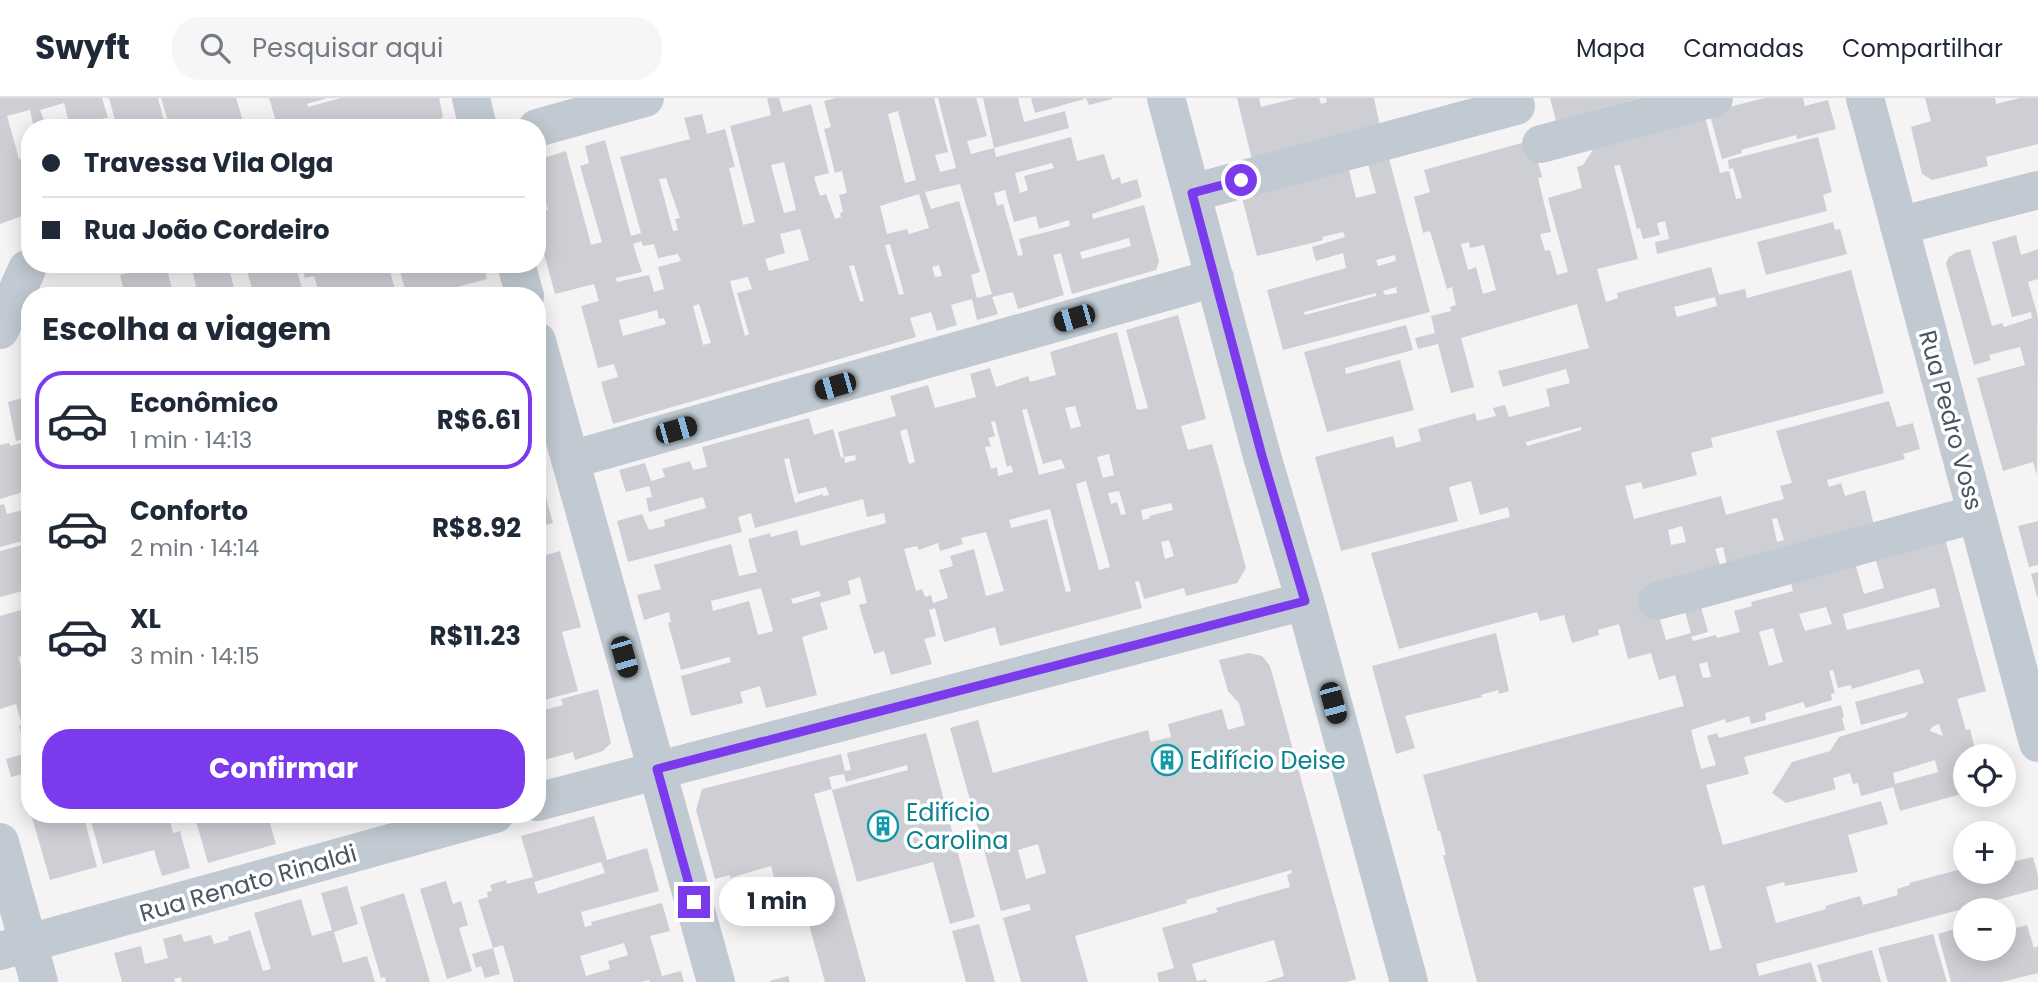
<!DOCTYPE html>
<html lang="pt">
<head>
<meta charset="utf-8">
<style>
  body { margin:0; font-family:Poppins,sans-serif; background:#f6f6f7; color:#1f2937; height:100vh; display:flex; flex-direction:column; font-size:26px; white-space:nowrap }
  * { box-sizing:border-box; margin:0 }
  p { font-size:23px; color:#747a83 }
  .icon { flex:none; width:38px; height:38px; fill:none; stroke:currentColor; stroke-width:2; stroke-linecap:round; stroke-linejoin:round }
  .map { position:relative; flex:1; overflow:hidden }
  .sheet { position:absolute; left:21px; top:189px; width:525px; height:536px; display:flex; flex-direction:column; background:#fff; border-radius:28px; box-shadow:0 4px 18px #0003 }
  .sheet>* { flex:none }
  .guide { position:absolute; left:21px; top:21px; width:525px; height:154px; border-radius:28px; box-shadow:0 4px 18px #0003; display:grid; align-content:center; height:154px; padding:0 21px; background:#fff }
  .controls { position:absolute; left:1953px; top:646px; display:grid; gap:14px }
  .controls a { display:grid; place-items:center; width:63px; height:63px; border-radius:50%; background:#fff; box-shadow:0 4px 18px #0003; font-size:35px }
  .end { position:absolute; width:32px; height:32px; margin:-16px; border:9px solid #7c3aed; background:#fff; box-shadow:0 0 0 4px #fff }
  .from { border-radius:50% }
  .bubble { position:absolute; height:49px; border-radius:24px; background:#fff; box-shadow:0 4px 18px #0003; font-size:23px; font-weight:700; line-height:49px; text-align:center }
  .car { position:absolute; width:21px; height:42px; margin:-21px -10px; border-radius:9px; box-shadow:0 0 5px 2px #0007; background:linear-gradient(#222 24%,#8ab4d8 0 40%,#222 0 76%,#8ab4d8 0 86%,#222 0) }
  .guide b { display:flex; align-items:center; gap:24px; height:66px; font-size:26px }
  .guide b+b { border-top:2px solid #e0e1e3 }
  .guide i { width:18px; height:18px; background:#1f2937 }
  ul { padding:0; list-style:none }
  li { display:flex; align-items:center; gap:21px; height:98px; margin:0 14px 10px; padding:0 7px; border:4px solid transparent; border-radius:28px }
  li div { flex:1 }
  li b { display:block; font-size:26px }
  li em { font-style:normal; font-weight:700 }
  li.on { border-color:#7c3aed }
  li>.icon { width:63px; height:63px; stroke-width:1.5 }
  h2 { padding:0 21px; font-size:32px; line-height:84px }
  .button { display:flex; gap:14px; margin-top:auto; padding:14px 21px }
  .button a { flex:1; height:80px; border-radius:28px; background:#7c3aed; color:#fff; font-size:28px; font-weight:700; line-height:80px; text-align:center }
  header { display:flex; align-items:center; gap:42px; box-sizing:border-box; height:98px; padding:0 35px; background:#fff; border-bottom:2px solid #e0e1e3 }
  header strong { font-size:33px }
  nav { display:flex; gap:38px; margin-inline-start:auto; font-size:24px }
  .search { width:490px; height:63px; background:#f6f6f7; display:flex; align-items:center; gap:18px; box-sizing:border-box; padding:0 24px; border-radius:28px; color:#747a83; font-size:26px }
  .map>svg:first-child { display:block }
  .building { fill:#cdcfd5; fill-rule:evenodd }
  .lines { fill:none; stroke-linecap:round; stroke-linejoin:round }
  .minor { stroke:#c1cad2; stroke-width:38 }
  .route { stroke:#7c3aed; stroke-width:9 }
  .labels { text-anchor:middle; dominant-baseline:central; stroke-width:7; stroke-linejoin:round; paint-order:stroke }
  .street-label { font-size:24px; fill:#4a5661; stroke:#fff }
  .culture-label { font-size:24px; fill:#0d838f; stroke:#fff; text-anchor:start }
</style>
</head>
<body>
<header>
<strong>Swyft</strong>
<div class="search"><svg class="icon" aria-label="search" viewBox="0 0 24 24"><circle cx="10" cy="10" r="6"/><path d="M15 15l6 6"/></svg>Pesquisar aqui</div>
<nav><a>Mapa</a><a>Camadas</a><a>Compartilhar</a></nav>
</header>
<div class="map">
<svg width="2038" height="884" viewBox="0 0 2038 884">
  <rect width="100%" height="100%" fill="#f5f3f3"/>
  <path class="building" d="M0 0H102L108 20H103L106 30 70 29 64 5 40 12 45 25 34 30 30 12 7 18 19 61 30 58V115L0 126Z
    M109 0H158L166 30H117Z
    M161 0H236L245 30H170Z
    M269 0H327L307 6 308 9 341 0H439L443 18 439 24 418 30H278Z
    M767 0H779L783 14 811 6 829 75 814 79 820 98 826 96 835 121 841 119 840 115 843 114 839 97 847 95 842 73 835 75 824 31 831 29 824 3 836 0H934L948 54 935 57 940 74 956 70 938 0H976L987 38 967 43 971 56 994 50 996 59 1071 39 1077 63 1104 56 1112 82 1120 79 1121 86 1137 81 1142 99 1092 116 1093 121 1144 107 1159 163 1156 172 1072 196 1061 155 1053 157 1064 197 1018 211 1013 194 992 199 998 216 977 222 972 201 951 207 957 227 937 233 931 214 910 220 916 239 613 326 601 284 618 279 614 266 598 270 581 208 599 203 594 186 555 196 537 130V115L548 112 537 74V62L566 53 591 147 602 144 580 68 589 65 585 48 605 42 631 138 641 135 620 59 690 41 684 20 702 16 707 36 725 31 735 69 729 70 743 127 755 124 730 28 771 17ZM898 13 916 82 905 85 888 16ZM784 64 796 112 784 115 771 67ZM1052 65 1054 70 1024 78 1028 92 1020 95 1015 75ZM666 80 680 120 675 121 678 132 673 133 659 81ZM960 86 992 196 977 200 971 177 980 174 959 103 931 111 925 94ZM1005 92 1014 124 1036 118 1039 131 1069 122 1070 128 1019 141 1023 157 1018 158 1003 106 997 108 994 95ZM919 96 929 130 909 136 907 131 887 136 880 108ZM800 131 809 162 769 173 765 161 785 155 780 136ZM1129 140 1131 148 1082 161 1080 154ZM641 143 643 148 654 146 658 160 678 156 681 163 658 169 664 191 654 194 649 177 617 184 616 180 642 174 633 146ZM890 146 904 196 899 197 885 147ZM854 167 864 203 860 204 849 168ZM939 167 942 178 935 179 932 169ZM748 179 752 191 737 195 749 236 745 238 730 183ZM699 206 711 245 703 247 693 208ZM657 212 659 221 664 220 666 226 623 238 619 222Z
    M983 0H1018L1024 24 1065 13 1069 30 994 50Z
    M1031 0H1084V1L1035 15Z
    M1086 0H1112V1L1089 7Z
    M1237 0H1259L1261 9 1297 0H1319L1321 6 1327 4 1326 0H1374L1381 33 1253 66Z
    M1550 0H1639L1556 23Z
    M1765 0H1803L1805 8 1828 2 1836 31 1797 41 1796 37 1741 52 1742 55 1722 61 1709 14Z
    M1925 0H1995L1996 6 2020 0H2038V46L1986 59 1988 68 1932 82 1922 76 1911 29 1931 23Z
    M1704 15 1720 75 1729 73 1736 101 1742 100 1733 70 1729 71 1728 62 1818 39 1832 94 1823 97 1827 113 1657 156 1655 144 1669 141 1665 123 1657 125 1660 137 1643 141 1640 130 1637 131 1620 67 1614 68 1638 161 1597 171 1606 204 1618 200 1617 195 1711 169 1719 197 1745 191 1747 200 1851 172 1884 295 1711 340 1713 349 1691 355 1697 377 1643 391 1641 384 1625 388 1634 421 1721 398 1726 417 1784 401 1780 388 1792 385 1776 333 1889 303 1897 329 1913 325 1920 351 1903 356 1905 361 1827 382 1829 389 1841 385 1845 398 1865 392 1875 431 1728 471 1723 449 1715 451 1722 473 1652 495 1666 542 1691 535 1684 510 1700 506 1708 534 1691 539 1693 543 1716 537 1717 540 1740 534 1734 513 1752 508 1751 504 1793 493 1790 480 1854 462 1864 496 1884 490 1874 456 1944 437 1986 593 1957 601 1966 632 1970 631 1975 651 1968 653 1969 658H1965V695L1900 713 1893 689 1861 698 1858 685 1853 686 1850 675 1833 680 1836 691 1786 705 1772 695 1792 664 1830 653 1839 639 1906 619 1908 614 1861 627 1855 604 1924 585 1919 571 1852 591 1851 587 1838 590 1833 572 1829 573 1835 595 1831 596 1832 602 1806 610 1803 604 1765 615 1766 622 1751 626 1749 618 1726 625 1725 621 1691 632 1701 671 1716 667 1707 638 1717 635 1719 640 1841 607 1844 619 1842 620 1845 632 1744 659 1749 676 1706 687 1723 747 1881 703 1888 726 1848 737 1858 774 1785 788 1784 784 1766 789 1776 825 1826 811 1825 808 1860 798 1863 807 1898 797 1897 791 1910 787 1909 785 1965 770V774H2004V766L2033 759 2038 778V791L1756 866 1759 878 1811 864 1817 884H1477L1443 757H1446L1440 733H1438L1423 677 1684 608 1675 577 1659 582 1651 555 1628 561 1619 526 1598 532 1599 537 1572 545 1564 517 1540 523 1537 514 1399 551 1371 455 1510 419 1508 409 1480 417 1471 383 1449 389 1458 423 1341 453 1315 359 1393 338 1396 350 1421 343 1418 331 1475 315 1477 323 1496 318 1493 310 1505 307 1509 319 1550 308 1546 291 1570 285 1566 271 1503 289 1498 273 1589 250 1577 206 1461 240 1474 289 1451 295 1438 246 1418 251 1415 240 1435 235 1431 218 1451 213 1450 209 1456 207 1452 189 1447 191 1430 133 1423 135 1414 99 1430 94 1424 72 1532 42 1542 79 1538 80 1551 134 1540 136 1545 153 1550 152 1557 177 1568 174 1548 100 1582 90 1577 69 1583 67 1600 41ZM1469 144 1470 150 1484 147 1496 192 1483 196 1476 169 1468 172 1461 146ZM1715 199 1717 208 1677 219 1674 209ZM1581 329V332L1527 348 1526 344ZM1777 420 1784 442 1777 444 1772 421ZM1682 428 1686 444 1671 447 1668 432ZM1935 490 1940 509 1847 532 1843 516ZM1826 509 1832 526 1805 533 1799 516ZM1773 530 1783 564 1769 568 1759 534ZM1707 564 1711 579 1703 580 1699 566ZM1939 626 1943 638 1930 633 1932 629ZM1935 662 1938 674 1895 686 1893 675ZM1704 787 1722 850 1710 853 1693 790Z
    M1388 57 1430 214 1283 252 1267 192 1346 170 1343 155 1316 163 1312 149 1345 139 1343 134 1322 139 1323 142 1316 144 1257 158 1241 96 1348 68 1356 100 1376 95 1367 62ZM1395 157 1396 163 1378 168 1376 162ZM1396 189 1397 195 1385 197 1383 193ZM1376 195V198L1305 217 1304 214Z
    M1833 124 1835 132 1840 131 1847 156 1766 177 1757 144Z
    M2016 137 2021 157 2038 151V181L2028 184 2038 219 2037 377 2033 364 2003 373 1977 280 2025 267 2020 249 1989 257 1991 262 1974 267 1946 165 1949 159 1955 155 1970 151 1992 228 2002 225 2004 229 2032 220 2031 214 2012 219 1992 144Z
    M161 166H166L173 196 125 198 120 177Z
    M224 166H228L236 198H185L197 193 193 175Z
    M256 166H295L304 198H254L246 169Z
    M301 166H388L397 198H320L314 178 305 180Z
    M398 166H483L487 181 423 198H407Z
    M104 192 105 198H86V197Z
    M1178 217 1206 321 1181 328 1188 352 1212 346 1246 470 1237 485 1186 498 1184 490 1144 501 1139 483 1135 484 1142 510 1000 548 995 529 944 544 935 510 929 512 936 538 924 541 932 566 891 577 884 553 874 556 859 507 867 505 860 479 848 483 851 496 820 505 828 531 802 539 817 597 766 610 760 588 740 594 743 605 691 618 681 578 731 564 729 559 681 572 668 525 671 524 669 514 644 522 637 497 661 491 654 467 731 446 739 478 757 474 748 441 770 435 771 439 797 432 801 448 886 425 884 415 867 419 863 401 755 430 751 415 738 419 742 434 628 464 617 423 642 416 649 432 665 428 664 422 706 410 703 399 649 414 646 400 652 399 649 388 626 394 619 372 645 365 651 383 665 379 662 371 690 363 693 372 707 369 702 349 809 320 814 337 833 331 841 360 844 359 845 365 856 362 855 357 844 359 838 334 896 318 890 298 928 287 935 310 976 299 970 276 990 270 996 289 1028 278 1030 284 1056 277 1050 254 1117 234 1137 312 1148 310 1126 232ZM1075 308 1081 328 1071 331 1065 310ZM1027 311 1043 366 1061 361 1065 370 1039 377 1022 312ZM995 323 1007 369 1011 367 1013 374 998 378 997 369 991 371 985 349 991 348 988 340 995 338 991 324ZM907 331 915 364 909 366 900 333ZM1109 356 1114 377 1103 380 1097 359ZM789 360 798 396 826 389 829 397 823 398V396L795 405 784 361ZM1086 383 1110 469 1099 472 1076 386ZM1119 393 1126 416 1121 417 1117 404 1111 406 1108 395ZM1171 405 1173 412 1149 418 1150 420 1143 422 1141 412ZM1050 411 1071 493 1066 494 1047 421 1011 430 1009 422ZM986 434 1004 493 986 498 974 451 950 458 953 468 939 472 948 500 933 505 931 497 925 499 922 491 916 493 904 451 917 448 919 452 938 445 940 453 963 446 961 440ZM1169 442 1174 458 1165 461 1161 444ZM761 490 773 533 758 537 749 503 713 513 711 503ZM819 493 821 498 793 506 791 501Z
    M1406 227 1413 252 1345 270 1346 276 1400 262 1414 312 1327 334 1304 254Z
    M30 298V339L16 343 8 304Z
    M30 343V392L0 401V347L9 345 10 348Z
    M543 389 553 425 537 429V391Z
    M4 406 7 416 30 410V441L0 449V407Z
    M2038 423V467L2029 469 2018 428Z
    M538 439 543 458 560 453 581 529 562 534 578 593 544 602 545 606 537 608V542L543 541 537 520Z
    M30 445V491L0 499V453Z
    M2038 474V499H2037L2031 476Z
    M28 510 30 555 18 559 21 569 30 566V674L11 679 6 661 27 655 19 628 22 627 16 606 0 611V518Z
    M1496 535 1509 593 1499 596 1498 592 1481 597 1482 599 1405 618 1415 650 1396 656 1372 568Z
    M1249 555 1262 558 1270 568 1356 881 1347 884H1265L1284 878 1274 842 1192 866 1197 883 1206 881 1207 884H1159L1157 875 1174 870 1162 830 1218 814 1216 810 1290 789 1287 777 1292 775 1291 772 1186 802 1187 805 1075 838 1088 884H1021L1003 820 1031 812 1029 806 1001 813 950 630 978 622 993 675 1148 632 1151 644 1171 639 1168 626 1222 611 1228 632 1245 627 1239 605 1228 593 1219 562ZM1038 746 1046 775 1026 781 1018 752Z
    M598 591 611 645 603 653 575 662 573 654 537 664V614L563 607 561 601Z
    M926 635 975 819 950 826 933 764 857 784 832 692 908 672 907 667 846 684 844 676 829 679 832 691 814 696 866 884H825L798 787 777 792 771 768 730 780V777L715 781 696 712 702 691 841 656 845 673 851 672 847 655Z
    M30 683V708H29L23 685Z
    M31 716H83L97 769 50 782Z
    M89 716H178L169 719 173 735 180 733 190 770 162 778 154 752 103 766Z
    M194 716H267L276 746 208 765Z
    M594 718 607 762 647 750 659 793 581 814 585 829 592 827 591 824 662 805 670 833 650 838 662 878 681 873 684 884H650L649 882 641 884H514L503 847 493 850 478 802 488 799 487 794 492 793 490 787 506 782 507 786 533 779 521 738ZM601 764 605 775 538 796 534 784ZM624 845 628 857 608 863 610 871 586 878 580 858Z
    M446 783 453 806 461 803 468 827 459 830 472 873 447 881 420 791Z
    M347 788 358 826 334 834 343 865 367 858 375 884H182L181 879 174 881 175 884H122L114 855 141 848 145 866 168 860 163 841 181 836 184 844 211 837 214 846 229 842 228 839 250 832 263 873 271 871 254 815 301 801 312 838 332 832 321 795Z
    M404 795 430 884H386L385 879 381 880 360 809Z
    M979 826 995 884H966L952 833Z
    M2027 827 2034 850 2038 848V875L2002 884H1951L1938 836 1961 829 1963 837 1965 836V850H2004V833Z
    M1933 836 1947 884H1888L1878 850Z
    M493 850 500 876 485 880 481 868 476 870 472 856Z
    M1872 852 1881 884H1822L1817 867Z
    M788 878 790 884H770V883Z"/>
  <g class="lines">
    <path class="minor" d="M471 0 478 30
      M1166 0 1262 358 1305 503 1409 884
      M1865 0 2038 645
      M537 30 645 0
      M1541 46 1714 0
      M1192 95 1516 8
      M1899 128 2038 92
      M516 166 525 198
      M0 232 27 171
      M537 243 716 884
      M570 362 1215 180
      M1657 503 1976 416
      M537 704 1305 503
      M0 744 39 884
      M0 853 495 716"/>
  </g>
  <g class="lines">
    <path class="route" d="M694 804 657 671 1305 503 1262 358 1192 95 1241 82"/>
  </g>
  <defs>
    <g id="building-ring" transform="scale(1.575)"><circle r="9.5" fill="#fff" stroke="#0f9aa8" stroke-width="1.5"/><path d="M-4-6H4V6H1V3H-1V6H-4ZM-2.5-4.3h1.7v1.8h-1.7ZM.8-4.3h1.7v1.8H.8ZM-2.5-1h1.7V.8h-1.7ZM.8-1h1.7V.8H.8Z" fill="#0f9aa8"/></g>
  </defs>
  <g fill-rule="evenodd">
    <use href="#building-ring" x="1167" y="662"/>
    <use href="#building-ring" x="883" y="728"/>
  </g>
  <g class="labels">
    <g class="street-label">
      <text transform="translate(1951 322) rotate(75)">Rua Pedro Voss</text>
      <text transform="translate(248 785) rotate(-16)">Rua Renato Rinaldi</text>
    </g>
    <g class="culture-label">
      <text x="1190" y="662">Edifício Deise</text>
      <text x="906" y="714">Edifício<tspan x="906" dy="28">Carolina</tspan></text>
    </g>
  </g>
</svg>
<div class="controls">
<a><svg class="icon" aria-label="locate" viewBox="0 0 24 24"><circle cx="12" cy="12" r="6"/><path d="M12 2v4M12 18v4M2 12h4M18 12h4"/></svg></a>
<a>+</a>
<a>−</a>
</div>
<i class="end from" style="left:1241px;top:82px"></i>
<i class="end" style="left:694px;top:804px"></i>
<div class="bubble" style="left:719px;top:779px;width:116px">1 min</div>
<i class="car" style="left:1074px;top:220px;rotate:254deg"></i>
<i class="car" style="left:835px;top:288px;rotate:254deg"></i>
<i class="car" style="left:676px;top:332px;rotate:74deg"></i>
<i class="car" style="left:624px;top:559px;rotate:164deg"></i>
<i class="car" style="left:1333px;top:605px;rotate:165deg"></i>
<div class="guide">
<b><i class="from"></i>Travessa Vila Olga</b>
<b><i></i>Rua João Cordeiro</b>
</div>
<section class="sheet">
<h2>Escolha a viagem</h2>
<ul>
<li class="on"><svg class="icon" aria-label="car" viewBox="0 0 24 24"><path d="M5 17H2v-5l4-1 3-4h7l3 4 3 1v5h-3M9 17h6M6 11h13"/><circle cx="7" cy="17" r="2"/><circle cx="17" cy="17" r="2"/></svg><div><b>Econômico</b><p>1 min · 14:13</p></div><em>R$6.61</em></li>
<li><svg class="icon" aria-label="car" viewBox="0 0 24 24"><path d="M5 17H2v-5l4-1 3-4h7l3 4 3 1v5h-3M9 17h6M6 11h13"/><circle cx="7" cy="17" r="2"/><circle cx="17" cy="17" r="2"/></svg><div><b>Conforto</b><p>2 min · 14:14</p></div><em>R$8.92</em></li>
<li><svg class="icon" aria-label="car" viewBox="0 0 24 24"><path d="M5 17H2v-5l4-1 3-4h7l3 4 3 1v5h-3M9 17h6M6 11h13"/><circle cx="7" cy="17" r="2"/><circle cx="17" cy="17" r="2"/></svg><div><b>XL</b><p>3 min · 14:15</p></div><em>R$11.23</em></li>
</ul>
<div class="button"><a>Confirmar</a></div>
</section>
</div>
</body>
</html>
